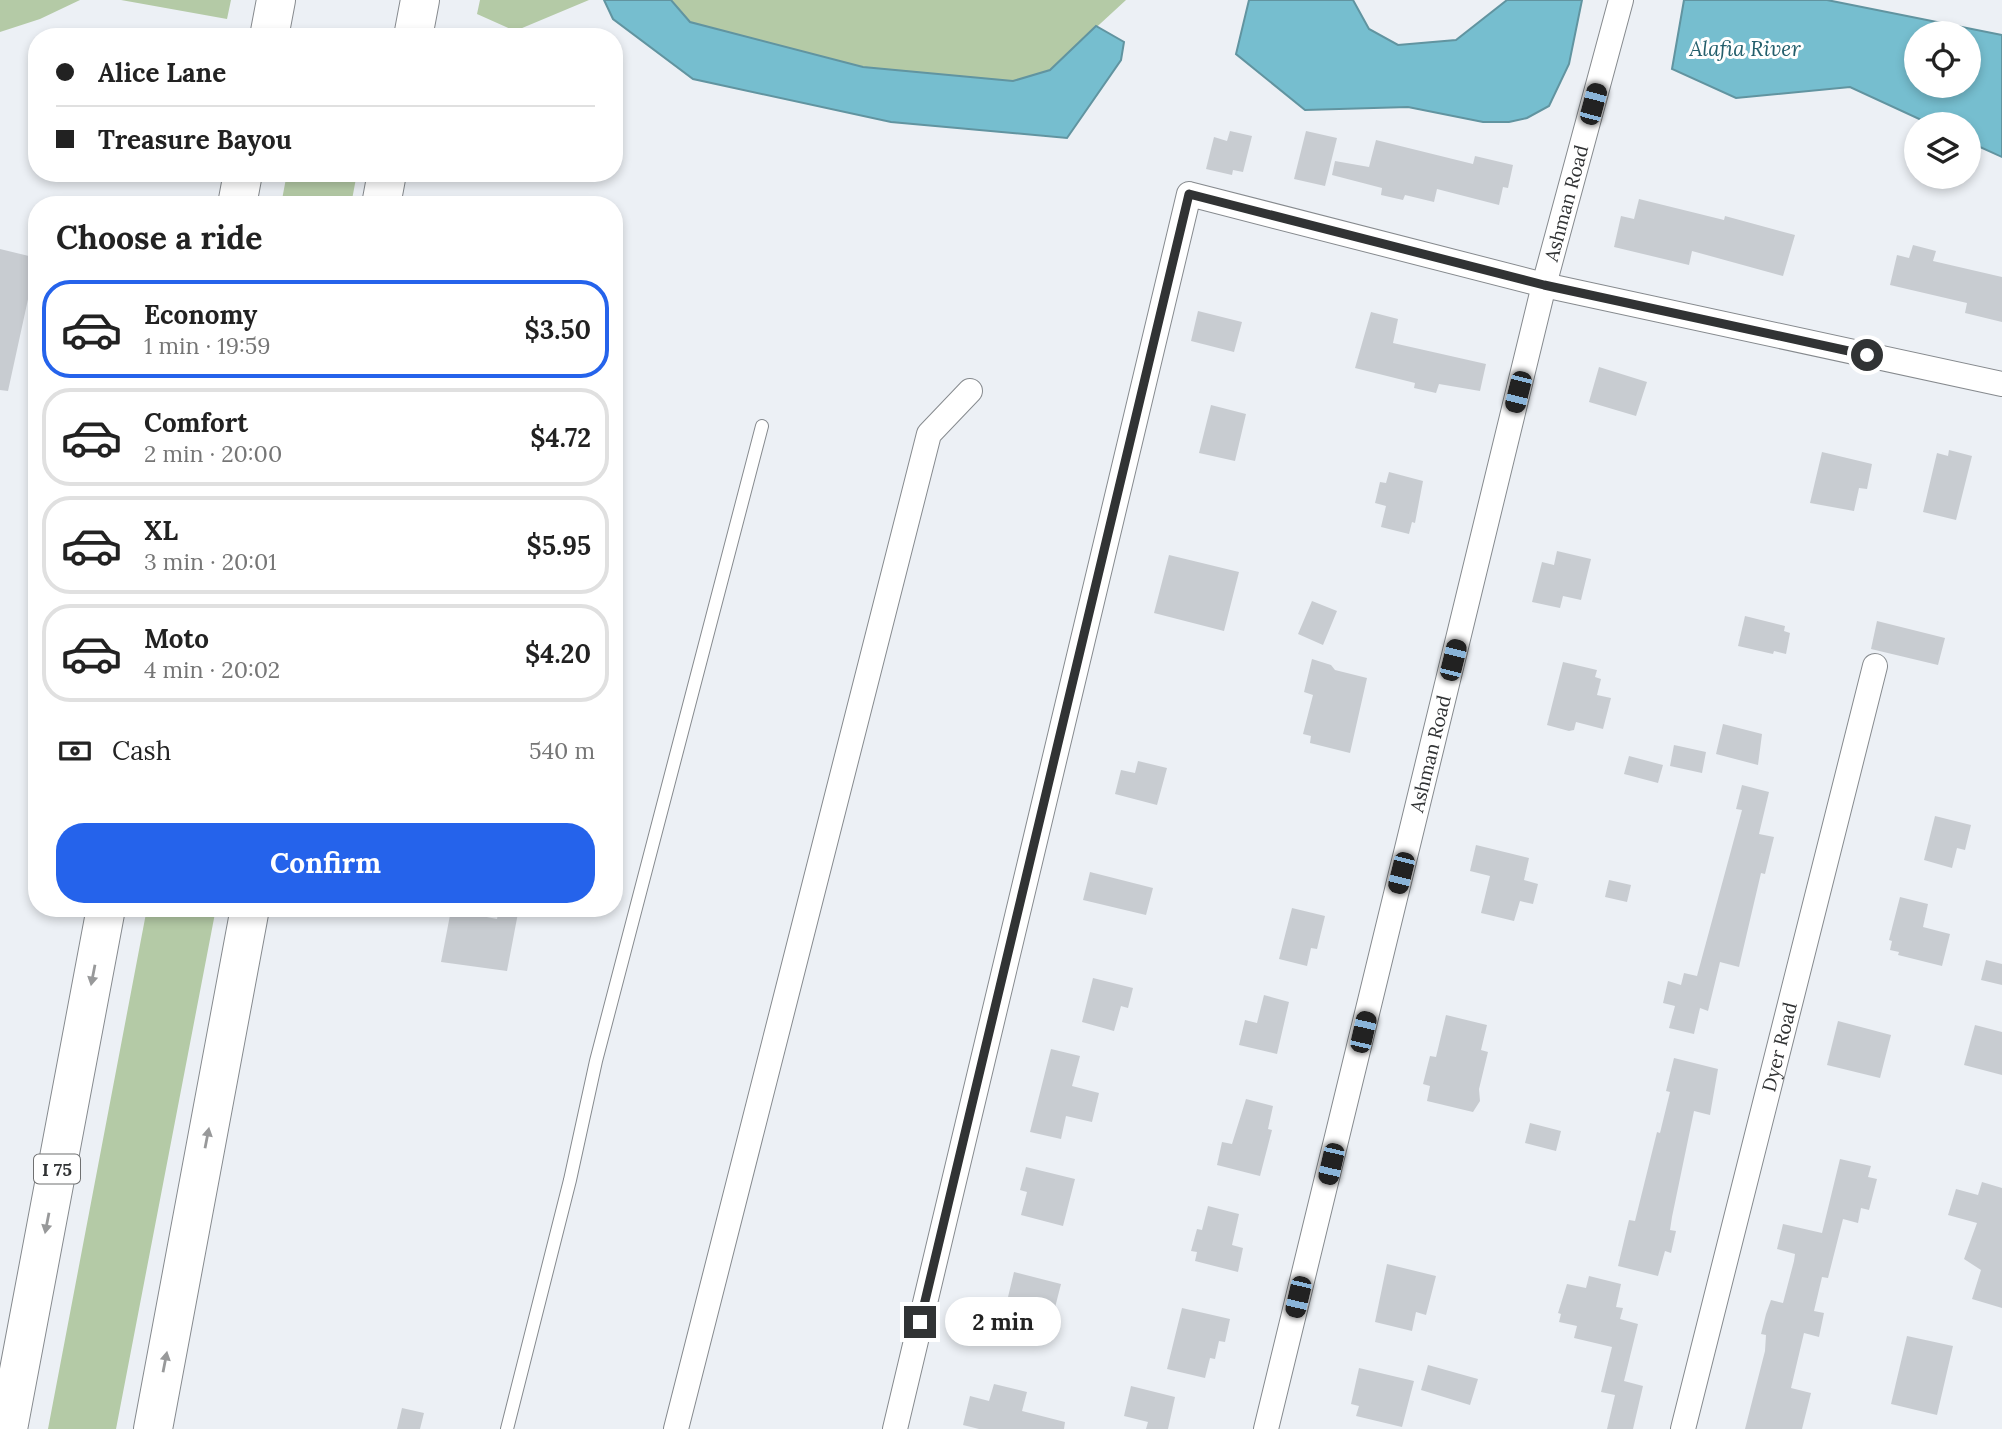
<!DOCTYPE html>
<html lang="en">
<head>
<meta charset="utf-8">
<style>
  body { margin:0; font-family:Lora,serif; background:#f2f2f2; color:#222; height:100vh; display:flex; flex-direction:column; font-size:26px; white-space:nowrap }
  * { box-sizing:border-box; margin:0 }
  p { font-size:23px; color:#767676 }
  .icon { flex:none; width:38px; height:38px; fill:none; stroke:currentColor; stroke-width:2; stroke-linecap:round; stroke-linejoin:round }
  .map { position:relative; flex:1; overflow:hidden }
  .drawer { position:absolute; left:28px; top:196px; width:595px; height:721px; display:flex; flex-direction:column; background:#fff; border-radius:28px; box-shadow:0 4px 10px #0003 }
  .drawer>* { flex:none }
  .banner { position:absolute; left:28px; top:28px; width:595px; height:154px; border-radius:28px; box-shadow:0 4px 10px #0003; display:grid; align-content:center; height:154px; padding:0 28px; background:#fff }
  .fabs { position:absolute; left:1904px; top:21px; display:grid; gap:14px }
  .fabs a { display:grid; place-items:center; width:77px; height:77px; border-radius:50%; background:#fff; box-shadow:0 4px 10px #0003; font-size:35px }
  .end { position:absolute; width:32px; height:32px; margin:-16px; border:9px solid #313334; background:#fff; box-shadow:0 0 0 4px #fff }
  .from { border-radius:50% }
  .bubble { position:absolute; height:49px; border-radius:24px; background:#fff; box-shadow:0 4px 10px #0003; font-size:23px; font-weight:800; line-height:49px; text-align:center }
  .car { position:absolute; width:21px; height:42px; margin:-21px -10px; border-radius:9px; box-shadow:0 0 5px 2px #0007; background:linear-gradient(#222 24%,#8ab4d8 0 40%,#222 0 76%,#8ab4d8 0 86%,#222 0) }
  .banner b { display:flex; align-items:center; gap:24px; height:66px; font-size:26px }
  .banner b+b { border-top:2px solid #e0e0e0 }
  .banner i { width:18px; height:18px; background:#222 }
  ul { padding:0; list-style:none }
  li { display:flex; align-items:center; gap:21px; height:98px; margin:0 14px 10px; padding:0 14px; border:4px solid #e0e0e0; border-radius:28px }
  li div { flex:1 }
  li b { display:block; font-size:26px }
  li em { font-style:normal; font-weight:800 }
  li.on { border-color:#2563eb }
  li>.icon { width:63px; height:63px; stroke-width:1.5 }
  h2 { padding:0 28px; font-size:32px; line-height:84px }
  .pay { display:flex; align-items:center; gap:18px; height:77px; padding:0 28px; font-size:26px }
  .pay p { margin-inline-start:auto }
  .button { display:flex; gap:14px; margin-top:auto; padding:14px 28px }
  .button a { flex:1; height:80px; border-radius:28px; background:#2563eb; color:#fff; font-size:28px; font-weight:800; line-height:80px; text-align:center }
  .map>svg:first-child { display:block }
  .green { fill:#b4caa6 }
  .water { fill:#76becf; stroke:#6194a0; stroke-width:2; fill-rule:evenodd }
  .building { fill:#c8ccd1 }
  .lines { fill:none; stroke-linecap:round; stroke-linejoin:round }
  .lane-casing { stroke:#868a8e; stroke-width:14 }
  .street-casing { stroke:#868a8e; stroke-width:26 }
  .highway-casing { stroke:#868a8e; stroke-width:40 }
  .lane { stroke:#fff; stroke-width:12 }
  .street { stroke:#fff; stroke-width:24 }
  .highway { stroke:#fff; stroke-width:38 }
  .oneway { fill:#98999a }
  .route { stroke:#313334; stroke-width:9 }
  .labels { text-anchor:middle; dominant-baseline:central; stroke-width:6; stroke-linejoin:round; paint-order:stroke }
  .shield { fill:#fff; stroke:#6f7071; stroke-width:2 }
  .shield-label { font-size:18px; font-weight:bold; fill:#313334 }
  .street-label { font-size:19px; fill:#313334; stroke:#fff }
  .water-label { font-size:21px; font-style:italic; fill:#245f6c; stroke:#fff }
</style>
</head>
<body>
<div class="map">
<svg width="2002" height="1429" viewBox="0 0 2002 1429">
  <rect width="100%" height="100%" fill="#ecf0f5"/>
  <path class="green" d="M0 0H80L40 19 0 32Z
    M121 0H231L227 19Z
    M480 0H589L515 31 477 14Z
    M671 0H1126L1050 70 1013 81 863 67 690 22Z
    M287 173H357L351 205H281Z
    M147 908H216L116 1429H48Z"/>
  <path class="water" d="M604 0H671L690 22 863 67 1013 81 1050 70 1096 26 1124 42 1121 60 1067 138 891 122 693 79 613 19Z
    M1249 0H1353L1369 29 1398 45 1456 40 1507 0H1582L1569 64 1549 106 1527 118 1509 122H1483L1408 107 1305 110 1236 54Z
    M1684 0H1827L2002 35V157L1969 142V124H1930L1850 87 1736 98 1672 69ZM1969 33V86H1916V33Z"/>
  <path class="building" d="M1230 131 1252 136 1243 172 1233 170 1232 175 1206 169 1214 137 1227 141Z
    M1306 131 1337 138 1325 186 1294 179Z
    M1376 140 1473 164 1475 156 1513 165 1508 188 1503 187 1499 205 1437 189 1434 202 1405 195 1403 200 1381 195 1382 188 1332 175 1335 161 1369 167Z
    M1639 199 1724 220 1725 216 1795 235 1783 276 1692 251 1689 265 1614 247 1621 216 1634 219Z
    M1913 245 1936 251 1933 261 2002 277V322L1965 313 1967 303 1890 285 1897 255 1909 258Z
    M0 249 37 258 8 391 0 390Z
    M1198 311 1242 322 1234 352 1191 341Z
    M1371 312 1398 319 1393 343 1486 364 1480 391 1439 384 1436 393 1414 388 1415 383 1355 368Z
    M1599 367 1647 382 1636 416 1589 402Z
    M1211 405 1246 414 1235 461 1199 453Z
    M1949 450 1972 456 1956 520 1923 512 1937 453 1948 456Z
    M1822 452 1872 464 1867 489 1859 488 1854 511 1810 503Z
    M1389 472 1423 481 1415 523 1412 522 1409 534 1381 527 1386 506 1375 503 1380 482 1386 483Z
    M1557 551 1591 559 1581 600 1563 596 1560 608 1532 602 1542 562 1554 565Z
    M1169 555 1239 572 1224 631 1154 613Z
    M1312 601 1337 611 1323 645 1298 634Z
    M1745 616 1785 626 1784 631 1790 633 1786 654 1774 651 1773 654 1738 646Z
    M1877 621 1945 638 1938 665 1871 649Z
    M1312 659 1331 665 1335 670 1367 678 1350 753 1310 743 1311 736 1303 734 1313 695 1304 692Z
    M1563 662 1597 670 1595 677 1601 679 1597 695 1611 698 1603 729 1576 722 1574 730 1569 731 1547 725Z
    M1723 724 1762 734 1758 765 1716 754Z
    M1674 745 1706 752 1702 773 1670 766Z
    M1629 756 1663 765 1658 783 1624 774Z
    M1138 761 1167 768 1157 805 1115 794 1121 770 1135 773Z
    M1742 785 1769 792 1759 834 1774 837 1765 874 1761 873 1739 967 1720 962 1708 1011 1700 1008 1694 1034 1669 1028 1675 1006 1663 1003 1668 981 1681 985 1684 973 1697 976 1742 810 1736 809Z
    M1935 816 1971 825 1965 850 1957 848 1952 868 1924 860Z
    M1476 845 1529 858 1524 880 1538 884 1533 904 1520 901 1514 921 1481 913 1490 876 1470 871Z
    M1090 872 1153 888 1146 915 1083 900Z
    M1609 880 1631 885 1627 902 1605 897Z
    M1900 897 1928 904 1923 927 1950 934 1942 966 1898 955 1899 952 1890 950 1892 941 1889 940Z
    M1292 908 1325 916 1317 949 1311 948 1307 966 1279 959Z
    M499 909 518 913 507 971 441 962 451 910 497 919Z
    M1986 960 2002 964V985L1981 980Z
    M1093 978 1133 988 1128 1008 1121 1006 1114 1031 1082 1022Z
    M1264 995 1289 1002 1277 1054 1239 1045 1245 1020 1257 1023Z
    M1446 1015 1487 1025 1481 1050 1488 1052 1479 1089 1480 1101 1473 1112 1427 1101 1430 1086 1423 1084 1430 1056 1436 1057Z
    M1838 1021 1891 1035 1880 1078 1827 1065Z
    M1975 1025 2002 1032V1075L1964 1065Z
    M1051 1049 1080 1056 1072 1086 1099 1093 1092 1122 1066 1116 1061 1139 1030 1132Z
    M1674 1058 1718 1069 1710 1115 1694 1111 1672 1217 1670 1230 1676 1231 1671 1253 1665 1251 1658 1276 1618 1266 1629 1220 1635 1221 1657 1132 1660 1133 1670 1092 1666 1091Z
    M1246 1099 1273 1106 1268 1129 1272 1130 1260 1176 1217 1165 1222 1142 1232 1144Z
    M1530 1123 1561 1131 1556 1151 1525 1143Z
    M1840 1159 1871 1166 1868 1177 1877 1179 1869 1210 1861 1208 1858 1223 1843 1219 1828 1278 1822 1277 1814 1311 1824 1313 1819 1337 1804 1333 1791 1388 1811 1393 1802 1429H1745L1765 1351 1766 1335 1761 1334 1766 1314 1771 1300 1783 1303 1794 1261 1795 1254 1777 1249 1783 1224 1822 1233Z
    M1026 1167 1075 1179 1063 1226 1021 1215 1027 1192 1020 1190Z
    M1982 1182 2002 1188V1308L1972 1299 1981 1270 1964 1259 1977 1223 1948 1215 1956 1189 1978 1195Z
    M1208 1206 1239 1214 1232 1245 1243 1248 1238 1272 1195 1261 1197 1252 1191 1251 1197 1229 1202 1230Z
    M1387 1264 1436 1276 1426 1315 1416 1312 1412 1331 1375 1322Z
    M1014 1272 1061 1284 1048 1335 1008 1325 1015 1299 1008 1297Z
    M1589 1276 1621 1284 1616 1307 1623 1308 1620 1319 1638 1324 1624 1381 1643 1386 1633 1429H1607L1615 1395 1601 1392 1612 1347 1574 1338 1577 1326 1559 1322 1561 1314 1558 1313 1567 1284 1586 1288Z
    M1182 1308 1230 1319 1225 1342 1219 1341 1215 1359 1210 1358 1205 1378 1167 1369Z
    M1907 1336 1953 1346 1937 1415 1891 1404Z
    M1428 1365 1478 1379 1470 1405 1421 1390Z
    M1359 1368 1414 1381 1402 1427 1356 1416 1359 1406 1351 1404Z
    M994 1384 1027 1392 1022 1411 1065 1422 1064 1429H979L963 1425 970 1396 989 1401Z
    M1131 1386 1175 1397 1168 1429H1146L1148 1422 1124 1416Z
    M402 1408 424 1413 420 1429H397Z"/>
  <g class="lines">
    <g class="lane-casing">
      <path id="lane" d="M507 1429 570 1180 596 1061 762 426"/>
    </g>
    <g class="street-casing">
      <g id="street">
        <path d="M676 1429 929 434 970 391"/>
        <path d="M895 1429 1189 194 1544 285 2002 384"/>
        <path id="s1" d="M1266 1429 1544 285 1621 0"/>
        <path id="s2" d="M1683 1429 1875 666"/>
      </g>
    </g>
    <g class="highway-casing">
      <path id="highway" d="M269 37 276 0
        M413 37 420 0
        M237 205 243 173
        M381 205 387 173
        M8 1429 106 908
        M153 1429 250 908"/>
    </g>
    <use href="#lane" class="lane"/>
    <use href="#street" class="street"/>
    <use href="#highway" class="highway"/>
  </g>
  <defs><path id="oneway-solid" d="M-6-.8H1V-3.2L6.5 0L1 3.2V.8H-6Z" transform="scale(1.75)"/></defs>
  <g class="oneway">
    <use href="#oneway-solid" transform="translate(93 975) rotate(101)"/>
    <use href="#oneway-solid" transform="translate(207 1138) rotate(-79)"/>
    <use href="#oneway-solid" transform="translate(47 1223) rotate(101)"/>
    <use href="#oneway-solid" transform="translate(165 1362) rotate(-79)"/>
  </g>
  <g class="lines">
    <path class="route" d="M920 1322 1189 194 1544 285 1867 355"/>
  </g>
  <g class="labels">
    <rect class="shield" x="34" y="1154.5" width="46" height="29" rx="5"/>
    <g class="shield-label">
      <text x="57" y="1169">I 75</text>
    </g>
    <g class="street-label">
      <text stroke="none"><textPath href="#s1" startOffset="1262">Ashman Road</textPath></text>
      <text stroke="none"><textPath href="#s1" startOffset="695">Ashman Road</textPath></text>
      <text stroke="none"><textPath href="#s2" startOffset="394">Dyer Road</textPath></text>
    </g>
    <g class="water-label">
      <text x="1745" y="48">Alafia River</text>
    </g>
  </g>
</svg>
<div class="fabs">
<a><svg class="icon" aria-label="locate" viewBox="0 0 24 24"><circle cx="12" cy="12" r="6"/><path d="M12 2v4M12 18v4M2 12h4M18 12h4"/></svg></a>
<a><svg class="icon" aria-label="layers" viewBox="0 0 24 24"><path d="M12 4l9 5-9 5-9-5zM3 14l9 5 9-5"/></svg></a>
</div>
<i class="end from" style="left:1867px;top:355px"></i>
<i class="end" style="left:920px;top:1322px"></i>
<div class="bubble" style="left:945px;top:1297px;width:116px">2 min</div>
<i class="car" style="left:1593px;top:104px;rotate:15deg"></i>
<i class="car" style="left:1518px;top:392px;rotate:194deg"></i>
<i class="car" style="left:1453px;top:660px;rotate:14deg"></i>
<i class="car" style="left:1401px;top:873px;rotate:194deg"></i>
<i class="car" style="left:1363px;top:1032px;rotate:13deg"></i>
<i class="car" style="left:1331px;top:1164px;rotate:193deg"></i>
<i class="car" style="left:1298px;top:1297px;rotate:193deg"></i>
<div class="banner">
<b><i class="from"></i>Alice Lane</b>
<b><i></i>Treasure Bayou</b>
</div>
<section class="drawer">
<h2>Choose a ride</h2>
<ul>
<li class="on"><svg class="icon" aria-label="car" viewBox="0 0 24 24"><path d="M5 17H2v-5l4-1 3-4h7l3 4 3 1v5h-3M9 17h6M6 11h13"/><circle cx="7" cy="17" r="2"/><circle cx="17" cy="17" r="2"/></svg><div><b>Economy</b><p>1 min · 19:59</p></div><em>$3.50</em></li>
<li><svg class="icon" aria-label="car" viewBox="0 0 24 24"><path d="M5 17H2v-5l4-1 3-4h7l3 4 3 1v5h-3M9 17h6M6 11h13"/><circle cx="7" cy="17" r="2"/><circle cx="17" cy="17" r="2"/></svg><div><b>Comfort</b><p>2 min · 20:00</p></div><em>$4.72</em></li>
<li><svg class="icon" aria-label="car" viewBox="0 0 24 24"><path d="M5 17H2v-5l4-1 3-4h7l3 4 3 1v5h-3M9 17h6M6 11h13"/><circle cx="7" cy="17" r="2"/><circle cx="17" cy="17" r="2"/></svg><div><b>XL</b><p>3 min · 20:01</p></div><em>$5.95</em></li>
<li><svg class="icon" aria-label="car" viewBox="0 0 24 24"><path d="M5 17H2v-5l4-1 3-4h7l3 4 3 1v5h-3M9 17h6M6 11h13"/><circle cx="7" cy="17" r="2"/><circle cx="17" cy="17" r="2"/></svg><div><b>Moto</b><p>4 min · 20:02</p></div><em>$4.20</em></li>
</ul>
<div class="pay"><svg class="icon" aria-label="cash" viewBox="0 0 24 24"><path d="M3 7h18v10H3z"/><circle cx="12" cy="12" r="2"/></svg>Cash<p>540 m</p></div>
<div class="button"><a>Confirm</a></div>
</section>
</div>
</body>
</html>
